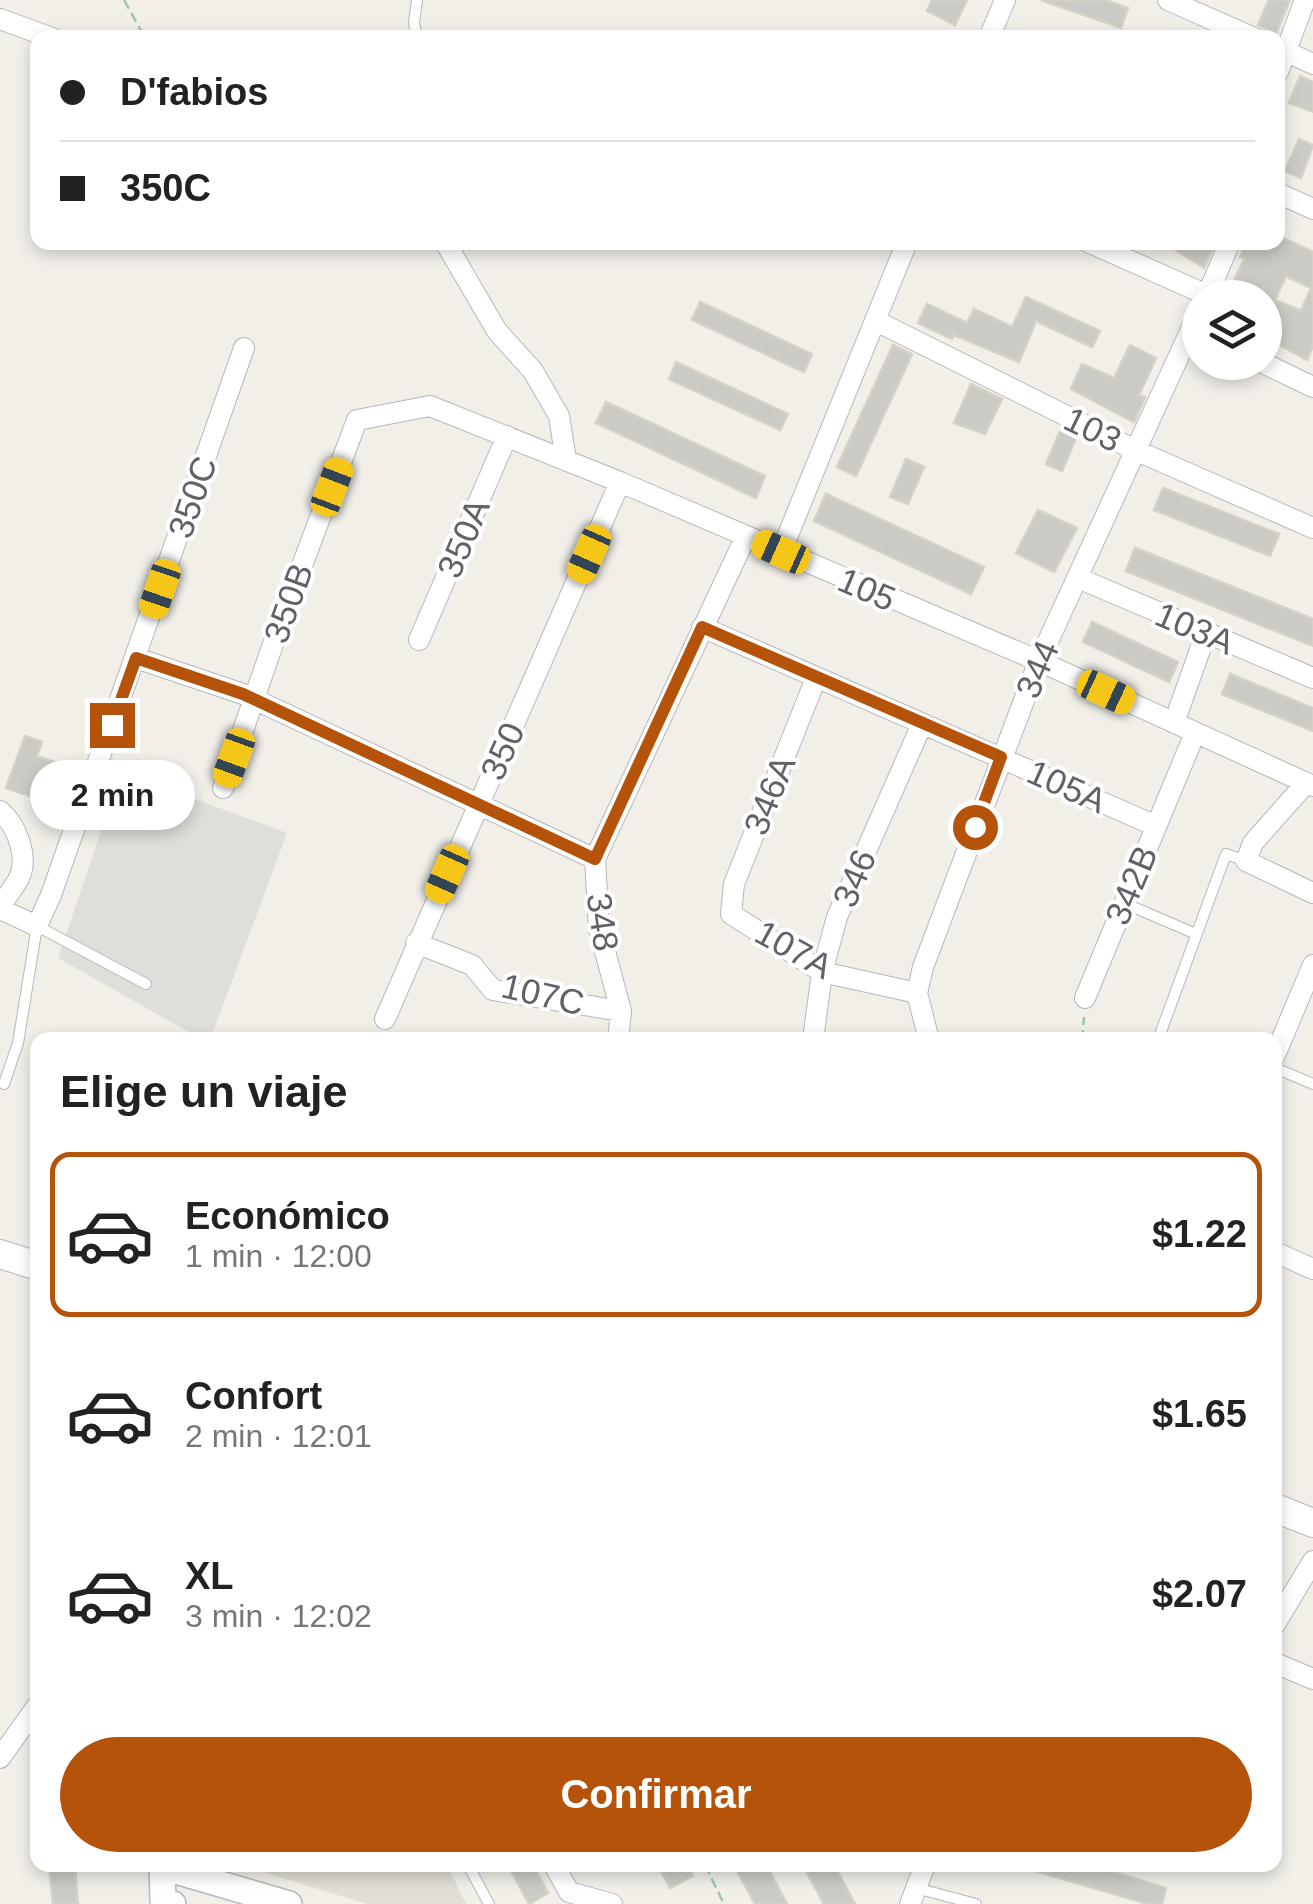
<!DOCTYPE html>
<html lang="es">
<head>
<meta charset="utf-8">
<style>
  body { margin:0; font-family:Arial,sans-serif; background:#f6f6f6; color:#222; height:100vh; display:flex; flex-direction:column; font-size:38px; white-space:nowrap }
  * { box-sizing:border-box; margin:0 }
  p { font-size:32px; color:#767676 }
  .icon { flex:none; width:55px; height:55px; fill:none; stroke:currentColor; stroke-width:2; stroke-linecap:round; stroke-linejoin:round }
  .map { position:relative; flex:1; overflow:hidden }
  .details { position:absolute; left:30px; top:1032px; width:1252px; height:840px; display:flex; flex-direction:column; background:#fff; border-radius:20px; box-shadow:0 5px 15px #0003 }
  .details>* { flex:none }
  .banner { position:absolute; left:30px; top:30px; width:1255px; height:220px; border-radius:20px; box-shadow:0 5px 15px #0003; display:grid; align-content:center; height:220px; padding:0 30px; background:#fff }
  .fabs { position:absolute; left:1182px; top:280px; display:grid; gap:20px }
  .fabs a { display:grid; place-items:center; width:100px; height:100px; border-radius:50%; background:#fff; box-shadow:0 5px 15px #0003; font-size:50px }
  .end { position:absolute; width:45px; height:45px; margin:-22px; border:12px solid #b45309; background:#fff; box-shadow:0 0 0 5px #fff }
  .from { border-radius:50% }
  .bubble { position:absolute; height:70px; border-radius:35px; background:#fff; box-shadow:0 5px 15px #0003; font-size:32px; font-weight:800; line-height:70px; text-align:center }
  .car { position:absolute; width:30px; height:60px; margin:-30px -15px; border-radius:12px; box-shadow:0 0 8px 2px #0007; background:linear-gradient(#f5c518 24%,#345 0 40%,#f5c518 0 76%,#345 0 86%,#f5c518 0) }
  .banner b { display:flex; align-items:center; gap:35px; height:95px; font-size:38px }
  .banner b+b { border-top:2px solid #e0e0e0 }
  .banner i { width:25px; height:25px; background:#222 }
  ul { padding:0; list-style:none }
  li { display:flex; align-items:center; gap:30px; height:165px; margin:0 20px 15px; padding:0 10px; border:5px solid transparent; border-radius:20px }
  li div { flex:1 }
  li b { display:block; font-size:38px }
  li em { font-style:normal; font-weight:800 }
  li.current { border-color:#b45309 }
  li>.icon { width:90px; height:90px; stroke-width:1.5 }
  h2 { padding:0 30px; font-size:45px; line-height:120px }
  .action { display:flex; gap:20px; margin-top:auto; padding:20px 30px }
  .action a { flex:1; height:115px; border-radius:60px; background:#b45309; color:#fff; font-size:40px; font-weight:800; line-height:115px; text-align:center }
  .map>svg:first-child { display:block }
  .industrial { fill:#e0deda }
  .education { fill:#e1ded6 }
  .building { fill:#cccac5; stroke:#d6d1c6; stroke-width:2.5; fill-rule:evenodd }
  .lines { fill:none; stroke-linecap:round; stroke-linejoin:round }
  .service-casing { stroke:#b5b8bc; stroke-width:12 }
  .minor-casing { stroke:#b5b8bc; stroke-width:22 }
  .tertiary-casing { stroke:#b5b8bc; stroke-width:28 }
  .secondary-casing { stroke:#b6babf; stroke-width:30 }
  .path { stroke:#9cc7a9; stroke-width:2.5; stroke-dasharray:10 5; stroke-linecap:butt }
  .service { stroke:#fff; stroke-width:10 }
  .minor { stroke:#fff; stroke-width:20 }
  .tertiary { stroke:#fff; stroke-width:25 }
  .secondary { stroke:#fff; stroke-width:28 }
  .route { stroke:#b45309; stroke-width:12 }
  .labels { text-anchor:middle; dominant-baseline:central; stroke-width:8; stroke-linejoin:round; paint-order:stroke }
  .street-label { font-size:35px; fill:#5f6368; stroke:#fff }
</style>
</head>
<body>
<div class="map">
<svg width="1313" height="1904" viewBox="0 0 1313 1904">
  <rect width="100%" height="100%" fill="#f1efe8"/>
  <path class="industrial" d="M121 772 287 833 210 1040H203L58 958Z"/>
  <path class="education" d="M256 1865H447L466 1904H367L257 1870Z"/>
  <path class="building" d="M932 0H967L955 25 927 11Z
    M1041 0H1105L1128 8 1121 28Z
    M1269 0H1290L1276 34 1258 25Z
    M1300 76 1313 82V112L1289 103Z
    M1299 139 1313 145 1301 178 1285 171Z
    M1281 237 1313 252V346L1307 360 1265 337V298H1226L1244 259 1240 257 1247 242H1278ZM1286 276 1311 288 1301 311 1275 300Z
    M1163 242H1215L1204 268Z
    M1026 297 1100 331 1092 347 1036 321 1019 362 954 335 952 339 918 323 927 304 967 323 974 309 1012 327Z
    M700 302 812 354 804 372 692 320Z
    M893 345 912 354 856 476 837 467Z
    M1130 345 1156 358 1139 395 1145 397 1134 422 1071 389 1082 364 1114 378Z
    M676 362 788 414 780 430 669 379Z
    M971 384 1002 399 985 434 954 423Z
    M606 402 765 476 756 498 596 423Z
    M1061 429 1077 436 1062 471 1046 464Z
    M906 459 924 467 908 504 890 497Z
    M1163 488 1279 534 1270 556 1154 510Z
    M826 494 984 567 971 594 814 521Z
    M1038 510 1077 528 1054 572 1016 553Z
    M1135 548 1313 619V646L1126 571Z
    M1092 622 1178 662 1169 682 1083 642Z
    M1230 674 1313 708V731L1222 694Z
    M25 736 42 742 37 756 66 766 52 804 6 788Z
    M49 1865H75L78 1904H53Z
    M508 1865H533L548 1893 529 1904Z
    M658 1865H688L693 1876 670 1888Z
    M734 1865H766L787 1904H755Z
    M813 1865H834L855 1904H824L805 1869Z
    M1029 1865H1090L1166 1888 1162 1904H1148L1028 1869Z"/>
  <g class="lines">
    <g class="service-casing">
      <path id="service" d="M417 38 414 23 417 0
        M1124 903 1196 934
        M1158 1040 1226 854 1246 861
        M1275 1068 1313 1084
        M4 1084 18 1043 37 926 146 984
        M468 1865 489 1904
        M916 1888 976 1904"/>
    </g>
    <g class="minor-casing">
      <path id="minor" d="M1168 0 1254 38
        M0 19 52 38
        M989 38 1005 0
        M1278 48 1313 64
        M1278 72 1305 0
        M1278 193 1313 209
        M445 242 497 331 533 371 559 416 566 460
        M1088 242 1207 295
        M1206 298 1230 242
        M876 321 1135 450 1313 528
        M1261 362 1313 387
        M781 552 907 242
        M1078 578 1313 678
        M702 627 1156 826
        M419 640 507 436
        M136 658 243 694 595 859
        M816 678 734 884 731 914 822 972 917 993
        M1174 723 1206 633
        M1306 783 1253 843 1246 861 1313 893
        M223 788 281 621 357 420 430 406 620 482 1039 661 1313 786
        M0 811C17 825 29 858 19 878 14 888 6 897 0 906
        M0 909 37 926 51 895 244 348
        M416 943 472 965 493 990 621 1011
        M1085 998 1195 733
        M385 1019 620 482
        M618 1040 621 1011 599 929 595 859 746 536
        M813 1040 822 972 837 917 922 724
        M929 1040 917 993 923 967 1039 661 1200 310
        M1275 1055 1313 965
        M1275 1252 1313 1269
        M1275 1624 1313 1561
        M1275 1663 1313 1679
        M0 1758 38 1705
        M554 1865 569 1892 612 1904
        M910 1904 925 1865"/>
    </g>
    <g class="tertiary-casing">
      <path id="tertiary" d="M162 1865 163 1901 173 1904
        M162 1867 289 1904"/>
    </g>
    <g class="secondary-casing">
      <path id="secondary" d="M0 1254 38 1266
        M1275 1508 1313 1523"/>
    </g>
    <path class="path" d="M124 0 145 38
      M1082 1040 1084 1017
      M705 1865 724 1904"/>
    <use href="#service" class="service"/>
    <use href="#minor" class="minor"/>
    <use href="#tertiary" class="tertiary"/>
    <use href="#secondary" class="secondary"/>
  </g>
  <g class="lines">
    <path class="route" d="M112 725 136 658 243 694 595 859 702 627 1001 757 975 827"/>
  </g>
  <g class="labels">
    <g class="street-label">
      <text transform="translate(1093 429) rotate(26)">103</text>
      <text transform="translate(192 497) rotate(-71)">350C</text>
      <text transform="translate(463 538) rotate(-67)">350A</text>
      <text transform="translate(867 589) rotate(23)">105</text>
      <text transform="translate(288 603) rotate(-70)">350B</text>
      <text transform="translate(1195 628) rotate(23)">103A</text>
      <text transform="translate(1037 669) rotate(-67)">344</text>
      <text transform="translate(502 751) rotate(-66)">350</text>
      <text transform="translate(1067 786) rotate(24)">105A</text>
      <text transform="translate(769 795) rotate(-68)">346A</text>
      <text transform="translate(854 878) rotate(-67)">346</text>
      <text transform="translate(1131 885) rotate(-67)">342B</text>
      <text transform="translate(603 922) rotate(82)">348</text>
      <text transform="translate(794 949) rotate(29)">107A</text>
      <text transform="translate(543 994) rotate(13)">107C</text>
    </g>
  </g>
</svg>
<div class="fabs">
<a><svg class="icon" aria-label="layers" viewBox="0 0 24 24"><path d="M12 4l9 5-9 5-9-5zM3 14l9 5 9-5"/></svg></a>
</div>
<i class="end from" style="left:975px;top:827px"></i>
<i class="end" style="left:112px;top:725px"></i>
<div class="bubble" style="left:30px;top:760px;width:165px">2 min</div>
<i class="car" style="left:332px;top:487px;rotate:21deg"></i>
<i class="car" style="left:781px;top:552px;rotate:294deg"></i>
<i class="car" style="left:589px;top:554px;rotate:204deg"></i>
<i class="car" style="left:160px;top:589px;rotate:199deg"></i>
<i class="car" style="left:1106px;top:692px;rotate:115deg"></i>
<i class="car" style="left:234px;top:758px;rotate:200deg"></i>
<i class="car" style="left:447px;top:874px;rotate:204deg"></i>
<div class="banner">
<b><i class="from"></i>D'fabios</b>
<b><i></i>350C</b>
</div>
<section class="details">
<h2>Elige un viaje</h2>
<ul>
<li class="current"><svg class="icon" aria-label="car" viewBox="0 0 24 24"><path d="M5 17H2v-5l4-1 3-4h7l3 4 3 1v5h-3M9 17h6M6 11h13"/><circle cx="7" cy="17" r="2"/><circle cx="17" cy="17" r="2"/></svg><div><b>Económico</b><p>1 min · 12:00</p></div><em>$1.22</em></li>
<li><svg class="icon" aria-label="car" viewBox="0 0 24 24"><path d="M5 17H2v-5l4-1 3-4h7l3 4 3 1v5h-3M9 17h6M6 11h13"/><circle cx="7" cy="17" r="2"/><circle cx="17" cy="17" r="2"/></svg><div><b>Confort</b><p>2 min · 12:01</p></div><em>$1.65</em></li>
<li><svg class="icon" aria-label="car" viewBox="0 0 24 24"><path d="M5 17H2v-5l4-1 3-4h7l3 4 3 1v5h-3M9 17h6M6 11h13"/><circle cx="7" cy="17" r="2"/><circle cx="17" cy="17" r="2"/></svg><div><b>XL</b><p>3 min · 12:02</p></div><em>$2.07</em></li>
</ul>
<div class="action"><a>Confirmar</a></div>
</section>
</div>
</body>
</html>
